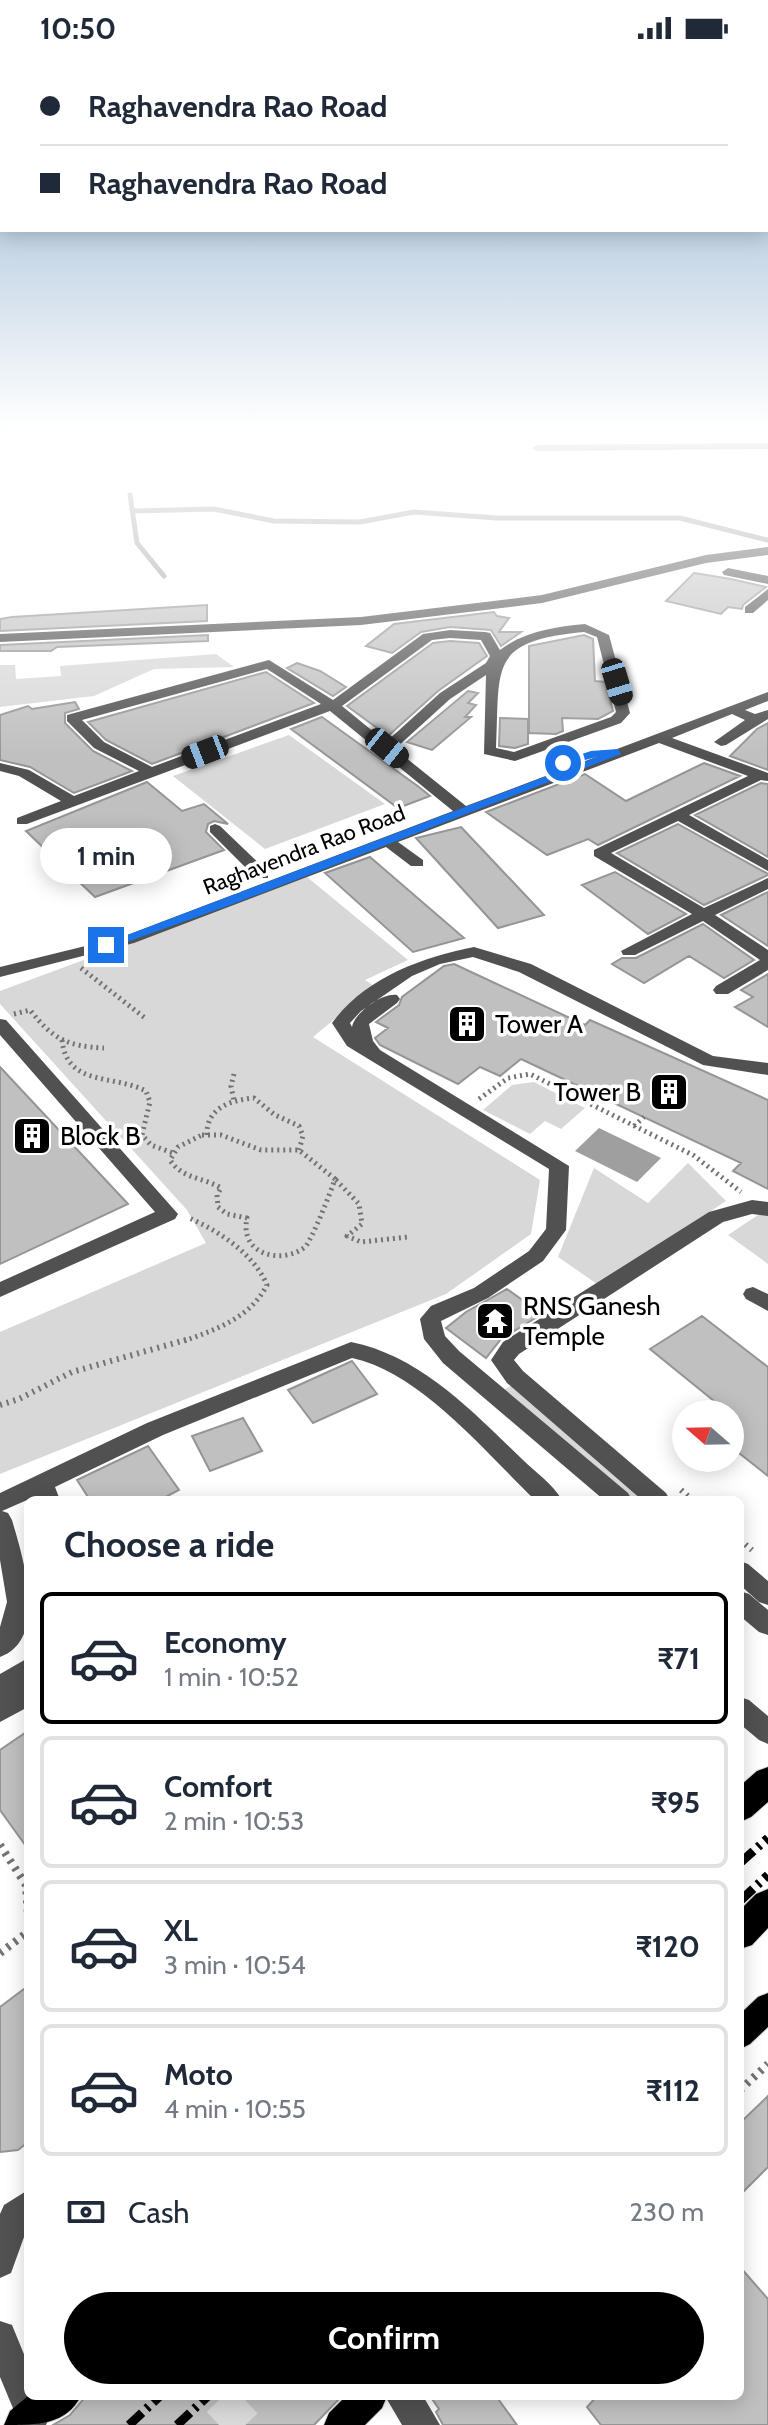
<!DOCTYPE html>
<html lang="en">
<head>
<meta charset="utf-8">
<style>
  body { margin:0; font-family:Cabin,sans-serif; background:#f6f6f7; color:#1f2937; height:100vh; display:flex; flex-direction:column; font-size:30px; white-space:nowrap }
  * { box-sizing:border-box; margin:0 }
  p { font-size:26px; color:#747a83 }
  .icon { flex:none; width:44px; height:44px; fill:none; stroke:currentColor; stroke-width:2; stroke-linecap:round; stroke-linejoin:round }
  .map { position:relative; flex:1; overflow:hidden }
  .drawer { position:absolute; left:24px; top:1440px; width:720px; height:904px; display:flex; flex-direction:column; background:#fff; border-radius:12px; box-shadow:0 4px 20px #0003 }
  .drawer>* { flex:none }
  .hud { position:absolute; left:0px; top:0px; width:768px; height:176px; box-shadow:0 4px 20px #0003; display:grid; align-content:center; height:176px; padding:0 40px; background:#fff }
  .needle { width:52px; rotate:290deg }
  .buttons { position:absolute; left:672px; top:1344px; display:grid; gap:16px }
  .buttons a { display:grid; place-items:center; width:72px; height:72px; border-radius:50%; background:#fff; box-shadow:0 4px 20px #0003; font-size:40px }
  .end { position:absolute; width:36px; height:36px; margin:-18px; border:10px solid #1a73e8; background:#fff; box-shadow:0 0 0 4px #fff }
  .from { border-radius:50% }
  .bubble { position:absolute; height:56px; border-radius:28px; background:#fff; box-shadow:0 4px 20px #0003; font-size:26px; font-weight:800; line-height:56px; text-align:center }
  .car { position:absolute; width:24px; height:48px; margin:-24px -12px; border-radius:10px; box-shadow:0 0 6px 2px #0007; background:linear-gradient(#222 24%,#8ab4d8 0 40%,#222 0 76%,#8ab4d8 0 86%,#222 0) }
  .hud b { display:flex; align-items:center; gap:28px; height:76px; font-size:30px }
  .hud b+b { border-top:2px solid #e0e1e3 }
  .hud i { width:20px; height:20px; background:#1f2937 }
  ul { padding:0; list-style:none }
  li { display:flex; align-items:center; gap:24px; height:132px; margin:0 16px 12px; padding:0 24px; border:4px solid #e0e1e3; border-radius:12px }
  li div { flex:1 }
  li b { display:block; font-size:30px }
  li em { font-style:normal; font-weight:800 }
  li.on { border-color:#000 }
  li>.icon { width:72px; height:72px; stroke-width:1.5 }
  h2 { padding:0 40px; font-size:36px; line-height:96px }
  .pay { display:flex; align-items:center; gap:20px; height:88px; padding:0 40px; font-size:30px }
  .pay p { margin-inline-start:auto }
  .primary-button { display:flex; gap:16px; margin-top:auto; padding:16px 40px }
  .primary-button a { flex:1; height:92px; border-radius:48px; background:#000; color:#fff; font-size:32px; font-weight:800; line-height:92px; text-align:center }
  .status { display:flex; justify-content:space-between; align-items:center; height:56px; padding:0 40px; background:#fff; direction:ltr }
  .status svg { height:22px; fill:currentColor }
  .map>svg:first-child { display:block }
  .green { fill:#d8d8d8 }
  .water { fill:#9f9f9f }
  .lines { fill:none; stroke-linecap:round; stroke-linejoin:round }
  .stream { stroke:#9f9f9f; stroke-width:5 }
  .building { fill:#c0c0c0; stroke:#959595; stroke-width:2 }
  .highway-tunnel { stroke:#d9d9d9; stroke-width:36; stroke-dasharray:36 18; stroke-linecap:butt }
  .major-casing { stroke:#dbdbdb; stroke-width:2 }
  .highway-casing { stroke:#dbdbdb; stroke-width:2 }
  .path-far2 { stroke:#737373; stroke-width:5; stroke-dasharray:2 4; stroke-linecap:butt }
  .path-far1 { stroke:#737373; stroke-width:6; stroke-dasharray:2 5; stroke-linecap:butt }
  .path { stroke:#737373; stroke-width:8; stroke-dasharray:3 6; stroke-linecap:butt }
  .minor { fill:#515151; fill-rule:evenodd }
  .major { fill:#000; fill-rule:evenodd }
  .highway { fill:#000; fill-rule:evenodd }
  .rail-far1 { stroke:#000; stroke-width:4; stroke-dasharray:7 2 1 2; stroke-linecap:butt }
  .rail { stroke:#000; stroke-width:9; stroke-dasharray:18 6 3 6; stroke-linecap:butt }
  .route { fill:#1a73e8 }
  .labels { text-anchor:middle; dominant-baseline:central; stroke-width:7; stroke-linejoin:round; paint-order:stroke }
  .far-street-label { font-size:22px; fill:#000; stroke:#fff }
  .poi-label { font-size:26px; fill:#000; stroke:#fff; text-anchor:start }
</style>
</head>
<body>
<div class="status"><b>10:50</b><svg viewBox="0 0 49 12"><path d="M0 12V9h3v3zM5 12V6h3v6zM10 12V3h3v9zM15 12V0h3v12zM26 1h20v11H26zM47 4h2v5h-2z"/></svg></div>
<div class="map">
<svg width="768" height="2369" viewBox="0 0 768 2369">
  <rect width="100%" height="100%" fill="#fff"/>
  <path class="green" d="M216 598 234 611 154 613 94 640 0 651V609H15L16 623 61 620 60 610Z
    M289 679 385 748 265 793 173 720Z
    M307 821 408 904 365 924 374 930 313 981 540 1124 531 1178 446 1238 0 1418V1276L206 1187 187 1154 0 948V935Z
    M534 1026 585 1052 561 1073 545 1065 530 1078 483 1054 512 1029Z
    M688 1107 726 1145 600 1230 558 1201 594 1112 648 1147Z
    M764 1155 768 1158V1208L728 1179Z
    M512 1329 645 1444H627L502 1335Z"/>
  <path class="water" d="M599 1072 661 1102 637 1126 575 1095Z"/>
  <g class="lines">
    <path class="stream" d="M130 439 137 487 164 520
      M133 455 214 453 274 465 360 466 414 456 497 462H680L767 484"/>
  </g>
  <path class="building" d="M694 517 731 523 766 531 743 549 742 553 728 551 721 558 666 545Z
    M207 549V565L0 575V563L12 561Z
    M494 556 497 560 509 562 499 576H521L501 590 491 574 450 571 421 576 392 597 366 590 394 568Z
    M208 579V585L57 591 51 595H0V589Z
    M584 579 593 583 595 625 605 626 613 655 598 663 562 662 563 675 556 678 529 677V590Z
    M450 585 479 587 487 600 438 635 388 680 347 650 433 587Z
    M297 607 320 615 346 631 333 640 287 612Z
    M266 616 314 647 152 708 106 684 88 666Z
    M468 635 478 637 468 647 476 649 465 661H471L432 694 407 686Z
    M75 646 79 653 65 657V667L93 695 132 715 74 737 30 711 0 704V659L28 650 32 653Z
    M322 661 419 731 430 740 398 752 291 673Z
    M500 662 528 663V688L515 692 499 690Z
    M768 667V714L730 700 757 673Z
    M704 707 740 720 598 789 588 783 547 799 486 756 585 718 626 745Z
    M147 726 182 755 204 748 228 768 214 765 208 768 206 776 224 794 95 841 26 775Z
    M761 727 768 728V801L695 759Z
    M678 768 768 818V819L704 849 617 797Z
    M461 771 544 859 498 872 416 782Z
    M370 801 464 882 413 896 325 817Z
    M615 816 686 858 648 878 582 829Z
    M768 836V890L721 859Z
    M703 868 754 904 724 922 689 900 644 927 612 908 622 902H636Z
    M454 908 585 969 590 964 768 1044V1133L733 1115 741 1107 521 1003 500 1020 480 1011 458 1028 380 989 375 982 388 972 376 966 399 949 402 941 444 910Z
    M768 918V971L735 951 753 941 741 934Z
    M0 1011 128 1148 0 1208Z
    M507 1233 542 1258 501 1283 486 1302 446 1272 466 1256Z
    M702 1260 768 1311V1420L730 1390V1358L650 1293Z
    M352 1305 377 1338 313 1367 288 1334Z
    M243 1362 262 1395 210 1415 192 1380Z
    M148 1390 179 1434 160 1444H90L77 1424Z
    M28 1675V1793L0 1754V1694Z
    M28 1930V2086L18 2094 0 2096V1951Z
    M768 2040V2111L740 2139V2067Z
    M740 2211 768 2243V2369H601L587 2351 597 2340H740Z
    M86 2340H342L314 2369H53L70 2359Z
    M430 2340H496L517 2369H443L436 2356 439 2353Z"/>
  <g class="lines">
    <path class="highway-tunnel" d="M219 2369 250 2340"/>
    <g class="major-casing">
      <path id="major" d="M768 1937V1971L750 1988 740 1993V1958L758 1941Z
        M346 2340H387L382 2352 365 2369H324L329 2357Z"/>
    </g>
    <g class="highway-casing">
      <path id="highway" d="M768 1711V1746L751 1761 740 1766V1730L757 1715Z
        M768 1833V1872L752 1889 740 1893V1854L756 1838Z
        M28 2340H81C66 2369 38 2369 4 2369L10 2355Z"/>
    </g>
    <path class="path-far2" d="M81 912 145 962
      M14 958 30 954C53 983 66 990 104 992
      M62 984C67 1031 113 1018 146 1035L150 1046 142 1079 151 1089 173 1097
      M234 1018 231 1030 234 1045
      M479 1043 508 1022 530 1018 693 1099 741 1136
      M634 1070 644 1061
      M202 1079H221L261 1094H299L335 1123C332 1133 311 1186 305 1191 282 1209 239 1199 247 1162L227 1158 218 1151 217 1139 221 1132C203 1121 182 1123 170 1104L178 1091Z
      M207 1079C206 1052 231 1044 254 1042L275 1059 299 1070 303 1080 299 1094
      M336 1124 359 1148 362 1168 347 1180 361 1186 408 1181
      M184 1285C217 1273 250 1262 267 1229 254 1198 219 1175 189 1162"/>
    <path class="path-far1" d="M0 1349 19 1343 72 1316 189 1283
      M681 1434 692 1444
      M740 1484 752 1494"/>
    <path class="path" d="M0 1789 26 1829 28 1859
      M0 1897 28 1876
      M740 2034 768 2008"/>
    <path class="minor" d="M768 387V393L537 395 532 392 537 389Z
      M768 491V499L706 507 542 547 361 569 0 586V578L361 561 542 539 706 499Z
      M728 512 768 520V528L724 519 722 516Z
      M768 533V544L753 557H745V551Z
      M585 568 609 579 630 657 621 667 515 705 484 698 486 619 450 643 395 693 466 750 768 636V645L745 654 755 658 768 654V663L726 689 721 690 714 686 745 664 732 658 672 682 768 717V725L761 724 689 759 768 804V815L678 765 611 797 704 852 768 822V833L715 859 768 894V914L728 938H716L713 934 716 930 760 904 703 865 635 899H623L621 895 692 858 594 800V794L748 720 659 687 398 786 423 804V810H411L386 791 134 887 0 921V911L122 881 453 755 330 655 27 768H17V762L61 745 19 720 0 715V707L29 714 74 740 139 715 94 692 67 665V659L269 604 333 644 423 578 450 574 485 576 490 577 500 594C525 575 554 571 585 568ZM584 576 597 581 616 656 611 661 514 696 496 692C500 610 488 585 584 576ZM450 582 481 584 490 600 486 607 440 637 386 686 342 650 432 584ZM267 613 321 648 152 711 104 686 82 664Z
      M215 768 220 770 268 816V822H256L210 776V770Z
      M474 891 531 908 713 1000 768 1007V1019L703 1009 519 916 473 901 440 908 412 920 361 955 350 967 352 971C354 957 383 936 397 939L400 943 397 947 369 968 373 985 380 994 569 1110 566 1174 543 1205 488 1242 441 1265 445 1280 459 1295 628 1437 632 1444H604L443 1307 424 1283 420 1263 431 1250 474 1232 529 1195 546 1173 549 1113 347 990 332 967C366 921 421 902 474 891Z
      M0 963 6 964 178 1158 175 1163 0 1241V1226L155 1156 0 979Z
      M752 1144 768 1146V1160L752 1158 723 1166 519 1298 514 1304 523 1315 666 1437 670 1444H642L507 1327 491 1304 503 1286 709 1156Z
      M753 1231 768 1238V1255L746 1243 743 1238 746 1233Z
      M351 1286C421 1300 473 1356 523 1404 535 1416 553 1428 562 1444H535C486 1397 420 1316 352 1302L163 1379 55 1431 60 1444H36L34 1441 2 1455 8 1457 12 1464C22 1499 50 1583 0 1601V1571L7 1546 0 1504V1437L147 1367Z
      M740 1505 748 1508 768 1525V1549L759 1546 740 1529Z
      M740 1535 749 1538 768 1554V1579L759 1576 740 1560Z
      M28 1602V1651L0 1666V1618Z
      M740 1641 749 1644 768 1660V1688L759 1684 740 1668Z
      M28 2134V2170L11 2217 0 2222V2158L4 2149Z
      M0 2265 12 2269 28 2308V2340H42L50 2360 46 2369H20L0 2321Z
      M385 2340H423L440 2369H402Z"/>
    <use href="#major" class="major"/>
    <use href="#highway" class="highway"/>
    <path class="rail-far1" d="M0 373 63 370"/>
    <path class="rail" d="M740 1807 768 1782
      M740 1845 768 1819
      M129 2369 160 2340
      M177 2369 208 2340"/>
  </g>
  <linearGradient id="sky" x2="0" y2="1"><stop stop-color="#8baccb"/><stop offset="0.53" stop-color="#fff"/><stop offset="1" stop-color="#fff" stop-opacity="0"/></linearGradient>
  <rect width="768" height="701" fill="url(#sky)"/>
  <path class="route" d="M618 693 621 698 233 848 110 892 101 889 600 700 563 710 560 705 591 695Z"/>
  <defs>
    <g id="building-square" transform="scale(2)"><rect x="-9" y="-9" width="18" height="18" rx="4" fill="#000" stroke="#fff"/><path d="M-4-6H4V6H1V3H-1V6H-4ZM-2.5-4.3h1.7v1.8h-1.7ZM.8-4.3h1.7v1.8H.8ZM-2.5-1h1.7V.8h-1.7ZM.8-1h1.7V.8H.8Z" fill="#fff"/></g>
    <g id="temple-square" transform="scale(2)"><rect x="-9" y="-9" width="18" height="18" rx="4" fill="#000" stroke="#fff"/><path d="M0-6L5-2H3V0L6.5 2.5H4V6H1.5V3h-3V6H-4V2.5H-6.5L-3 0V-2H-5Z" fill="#fff"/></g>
  </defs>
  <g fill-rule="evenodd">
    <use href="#building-square" x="467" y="968"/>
    <use href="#building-square" x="669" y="1036"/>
    <use href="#building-square" x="32" y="1080"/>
    <use href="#temple-square" x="495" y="1265"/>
  </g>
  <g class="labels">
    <g class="far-street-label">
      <text transform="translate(304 794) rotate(-21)">Raghavendra Rao Road</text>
    </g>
    <g class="poi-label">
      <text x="495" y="968">Tower A</text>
      <text x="641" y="1036" text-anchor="end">Tower B</text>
      <text x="60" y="1080">Block B</text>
      <text x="523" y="1250">RNS Ganesh<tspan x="523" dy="30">Temple</tspan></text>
    </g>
  </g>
</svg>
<div class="buttons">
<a><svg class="needle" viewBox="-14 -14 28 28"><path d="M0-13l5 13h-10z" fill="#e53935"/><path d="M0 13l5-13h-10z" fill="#747a83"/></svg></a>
</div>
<i class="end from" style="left:563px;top:707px"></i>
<i class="end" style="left:106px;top:889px"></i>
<div class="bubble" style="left:40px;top:772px;width:132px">1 min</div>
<i class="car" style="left:617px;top:626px;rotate:163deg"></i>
<i class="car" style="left:387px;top:692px;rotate:129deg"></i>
<i class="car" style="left:205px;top:696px;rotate:249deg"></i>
<div class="hud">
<b><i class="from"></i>Raghavendra Rao Road</b>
<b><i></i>Raghavendra Rao Road</b>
</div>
<section class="drawer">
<h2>Choose a ride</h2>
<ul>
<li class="on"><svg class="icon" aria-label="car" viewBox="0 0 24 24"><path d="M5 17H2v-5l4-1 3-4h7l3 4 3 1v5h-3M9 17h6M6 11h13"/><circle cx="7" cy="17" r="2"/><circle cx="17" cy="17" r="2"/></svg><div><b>Economy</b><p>1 min · 10:52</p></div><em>₹71</em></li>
<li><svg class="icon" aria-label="car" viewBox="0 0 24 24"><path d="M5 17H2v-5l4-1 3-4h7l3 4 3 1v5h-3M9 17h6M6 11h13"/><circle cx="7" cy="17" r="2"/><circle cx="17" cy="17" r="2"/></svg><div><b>Comfort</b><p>2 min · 10:53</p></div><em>₹95</em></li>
<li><svg class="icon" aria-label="car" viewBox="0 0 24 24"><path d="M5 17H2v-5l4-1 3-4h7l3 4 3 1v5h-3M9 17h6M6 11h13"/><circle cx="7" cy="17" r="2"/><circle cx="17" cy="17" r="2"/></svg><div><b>XL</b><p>3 min · 10:54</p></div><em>₹120</em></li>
<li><svg class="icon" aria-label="car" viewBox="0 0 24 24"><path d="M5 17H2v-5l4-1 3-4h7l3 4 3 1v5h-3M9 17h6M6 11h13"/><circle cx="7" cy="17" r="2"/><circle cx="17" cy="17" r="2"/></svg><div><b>Moto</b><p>4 min · 10:55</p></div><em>₹112</em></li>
</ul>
<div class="pay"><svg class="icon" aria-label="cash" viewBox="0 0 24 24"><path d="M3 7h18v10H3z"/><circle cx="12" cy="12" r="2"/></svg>Cash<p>230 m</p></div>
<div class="primary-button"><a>Confirm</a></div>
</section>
</div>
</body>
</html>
